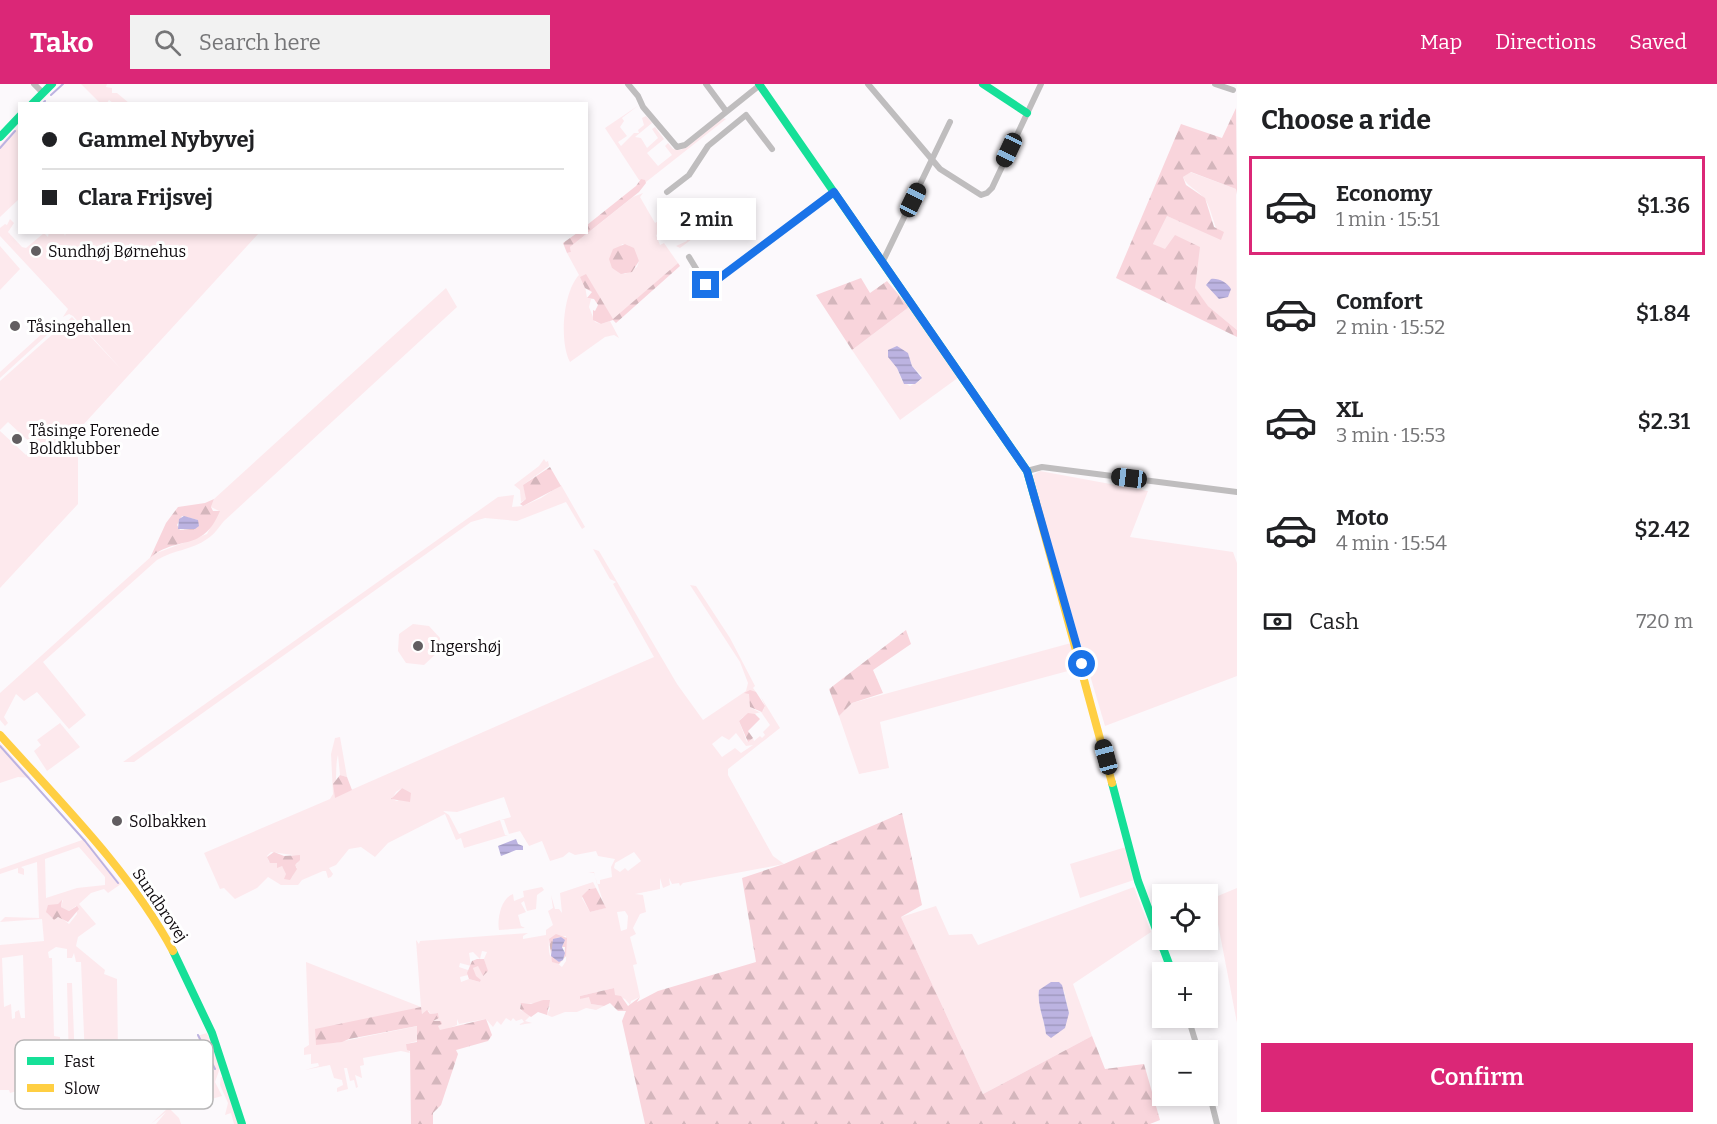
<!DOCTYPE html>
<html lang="en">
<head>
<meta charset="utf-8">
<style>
  body { margin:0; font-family:Bitter,serif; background:#f2f2f2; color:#202124; height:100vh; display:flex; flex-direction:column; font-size:22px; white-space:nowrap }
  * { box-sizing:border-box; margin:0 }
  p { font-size:20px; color:#757577 }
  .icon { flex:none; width:33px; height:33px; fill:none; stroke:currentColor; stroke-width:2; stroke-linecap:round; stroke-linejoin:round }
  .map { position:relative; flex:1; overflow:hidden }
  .panel { display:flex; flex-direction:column; background:#fff; width:480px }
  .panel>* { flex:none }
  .banner { position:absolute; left:18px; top:18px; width:570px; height:132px; border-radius:0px; box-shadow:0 3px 9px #0003; display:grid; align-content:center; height:132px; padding:0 24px; background:#fff }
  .controls { position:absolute; left:1152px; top:800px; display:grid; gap:12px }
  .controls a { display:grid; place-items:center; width:66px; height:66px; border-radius:0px; background:#fff; box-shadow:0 3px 9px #0003; font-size:30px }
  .end { position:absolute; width:27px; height:27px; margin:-14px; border:8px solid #1a73e8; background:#fff; box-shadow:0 0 0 3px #fff }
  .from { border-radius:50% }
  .bubble { position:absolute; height:42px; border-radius:0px; background:#fff; box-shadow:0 3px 9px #0003; font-size:20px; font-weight:600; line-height:42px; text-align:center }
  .car { position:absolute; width:18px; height:36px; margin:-18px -9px; border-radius:8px; box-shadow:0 0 4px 2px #0007; background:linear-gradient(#222 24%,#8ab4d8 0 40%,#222 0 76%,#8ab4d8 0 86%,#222 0) }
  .banner b { display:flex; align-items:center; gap:21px; height:57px; font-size:22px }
  .banner b+b { border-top:2px solid #e0e0e0 }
  .banner i { width:15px; height:15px; background:#202124 }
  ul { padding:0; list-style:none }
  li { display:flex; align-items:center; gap:18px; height:99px; margin:0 12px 9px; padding:0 12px; border:3px solid transparent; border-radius:0px }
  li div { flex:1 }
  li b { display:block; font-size:22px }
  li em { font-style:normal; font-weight:600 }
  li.selected { border-color:#db2777 }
  li>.icon { width:54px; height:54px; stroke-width:1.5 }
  h2 { padding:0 24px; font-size:27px; line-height:72px }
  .pay { display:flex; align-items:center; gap:15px; height:66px; padding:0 24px; font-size:22px }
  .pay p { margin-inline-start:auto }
  .button { display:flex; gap:12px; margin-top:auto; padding:12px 24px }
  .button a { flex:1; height:69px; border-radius:0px; background:#db2777; color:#fff; font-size:24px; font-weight:600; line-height:69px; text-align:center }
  header { display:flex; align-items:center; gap:36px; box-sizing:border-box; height:84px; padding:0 30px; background:#db2777; color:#fff }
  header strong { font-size:28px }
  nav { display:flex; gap:33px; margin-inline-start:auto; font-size:21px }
  .search { width:420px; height:54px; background:#f2f2f2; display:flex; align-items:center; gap:15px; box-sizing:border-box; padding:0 21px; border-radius:0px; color:#757577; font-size:22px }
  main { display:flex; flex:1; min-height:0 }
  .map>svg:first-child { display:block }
  .green { fill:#fde9ed; fill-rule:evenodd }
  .forest { fill:url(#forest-firs); fill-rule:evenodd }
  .water { fill:url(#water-rules) }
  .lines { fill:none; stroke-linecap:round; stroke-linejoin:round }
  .stream { stroke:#bcb3e1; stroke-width:2 }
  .street { stroke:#bfbdbe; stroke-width:6 }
  .fast { stroke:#16e098; stroke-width:8 }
  .slow { stroke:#ffcf43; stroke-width:8 }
  .route { stroke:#1a73e8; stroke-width:8 }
  .poi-dot { fill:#625e61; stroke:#fff; stroke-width:2 }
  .labels { text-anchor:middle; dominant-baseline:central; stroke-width:6; stroke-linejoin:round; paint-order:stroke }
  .poi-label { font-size:16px; fill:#0f0a0e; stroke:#fff; text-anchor:start }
  .street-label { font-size:16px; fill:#0f0a0e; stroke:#fff }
  .key { fill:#fff; stroke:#b7b6b7; stroke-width:1.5 }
  .key-label { font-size:16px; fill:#0f0a0e }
</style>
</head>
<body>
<header>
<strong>Tako</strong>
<div class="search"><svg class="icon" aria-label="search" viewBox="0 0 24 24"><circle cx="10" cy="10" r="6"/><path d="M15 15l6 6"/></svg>Search here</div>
<nav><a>Map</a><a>Directions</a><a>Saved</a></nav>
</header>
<main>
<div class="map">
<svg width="1237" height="1040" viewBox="0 0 1237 1040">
  <defs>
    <pattern id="forest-firs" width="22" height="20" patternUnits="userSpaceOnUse" patternTransform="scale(1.5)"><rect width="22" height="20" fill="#f9d5dc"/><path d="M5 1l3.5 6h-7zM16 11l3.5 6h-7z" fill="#d4b6bc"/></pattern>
    <pattern id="water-rules" width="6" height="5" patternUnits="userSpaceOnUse" patternTransform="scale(1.5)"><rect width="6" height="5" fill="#bcb3e1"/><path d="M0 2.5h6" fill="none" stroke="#a099c0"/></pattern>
  </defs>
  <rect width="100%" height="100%" fill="#fcf9fc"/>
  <path class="green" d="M81 0H107L106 3 112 4V9H117L129 19H113L109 16 107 19H100Z
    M639 21 622 34 624 37 620 43 627 52 618 58 621 62 634 49H639L638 46 644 41 642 34 646 32 652 39 635 53 641 54 647 64 658 54 652 45 655 43 664 55 647 69 658 82 672 71 665 62 668 59 673 65 681 66 723 34 726 35 646 98 639 96 605 44Z
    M16 45 19 47V115L0 133V61Z
    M1190 88 1236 105 1237 246 1208 222 1165 166 1153 160 1167 132 1221 155C1214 144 1211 122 1204 114 1197 105 1188 104 1183 93Z
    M643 109 640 113 655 139 686 121 704 146 680 164 676 162 687 157 679 139 667 147 661 155 658 150 656 151 660 161 664 159 678 179 613 236 591 199 585 202 587 214 591 215 589 223 595 238 601 240 610 237 619 254 614 251 605 253 570 278C559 258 563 208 579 191L567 169 571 168 570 163 633 113ZM622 160 628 161 639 177 637 183 625 190 612 184Z
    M10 135 14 139 8 148 22 163 26 164 44 149 48 153 49 148 64 149 65 152 66 148 259 149 83 341 78 357V420L0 504V347L26 371 35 363 8 338 0 346V297L72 233 121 285 73 232 69 230 63 233 68 225 0 152V144L5 140 7 141Z
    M0 162 20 185 0 206Z
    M446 204 457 223 224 437C219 443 214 451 207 455 192 466 173 466 157 476L43 578 86 631 69 645 37 608 24 617 16 610 4 633 8 639 5 642 0 636V609L154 470 207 450 219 427 211 423 214 415Z
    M909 223 959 293 900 336 852 266ZM908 269 912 282 921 291V296L910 302 902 297 897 284Z
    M57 236 58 241 0 294V288Z
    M544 375 546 378 548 377 549 382 523 401 527 415 521 418 520 406 514 401 539 382Z
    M1040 387 1148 407 1130 453 1233 468 1237 479V592L1105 642 1031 392Z
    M561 401 585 443 582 445 566 418 517 437 485 434 471 438 134 678H123L498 413 514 411 512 423 523 422 541 414Z
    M593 465 599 467 677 600 703 636 746 607 748 599 740 578 690 501 696 502 730 554 755 602 753 604 756 608 750 610V623L759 628 763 627 765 622 761 613 780 644 728 685V691L773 772 784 780 683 799 680 802 679 799 672 800 669 794 670 801 663 804 660 794V805L635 810 643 811 646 828 640 830 633 844 636 850 630 853 637 880 633 881 640 913 631 917 630 921 625 915 614 911V904L580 912V915L587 912 590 913 591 920 604 922 596 926 586 924 577 928H565L552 933 547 931 550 924 543 916 541 919 520 920V926L531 931 525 937 532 939 518 941 524 938 522 935 516 937 513 934 511 937 506 934 501 941 497 937 493 943 486 935 459 940 457 935V941L441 947 433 937 439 934 438 929 430 930 429 927 422 930 420 926 334 959 418 942 417 957 406 960 410 969 401 967 363 974 364 981 360 982 362 994 355 991 358 1003 356 1004 354 996 350 997 347 984H344L348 1005 337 1008V1004L343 1001 342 996 334 994 330 981 305 986 319 982 318 979 311 980V970L304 971V964L309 961 306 878 421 923 416 856 419 860 420 857 528 849 523 852V855L546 851V846L553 841 548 827 553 824 551 811 555 825H559L562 829 560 809 593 798 596 804 589 805 582 814 590 828 605 824 594 789H588L594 788 597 800H600V796L612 793 611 783 615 775 598 772 596 767 575 771 569 768 563 773 550 777 542 757 529 762 520 747 509 750 504 736H501L511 733 504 713 457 728 443 727 449 731 459 750 500 736 505 751H508L464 764 461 754 456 756 445 730 388 759 375 773 361 763 349 765 336 781 329 784 333 790 331 793 328 794 326 787H323L302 796 298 801H281L268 793 257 804 235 815 224 804 220 805 204 769 330 715 333 710 331 670 335 654 340 653 347 693 340 691 338 671C335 681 337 700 335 713L654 573 613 500 616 498 610 495ZM761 628 770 641 763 648 765 651 762 654 760 652 754 657 753 654 747 658 739 637 743 633ZM736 649 746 662 753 661 741 669 735 664 722 673 712 660 722 652 729 656ZM402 704 411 710 397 717 392 715 396 708ZM271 768 300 772 297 780H287L291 786 297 783 292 793 278 778H269L267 772ZM634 768 641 777 628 787 625 784 620 788 614 784 615 779ZM625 827 628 832 627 845 621 847 617 828ZM566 852V877L562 883C550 873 548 874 549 855ZM482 867 487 868 484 875 487 885 483 892 478 881 473 884 475 892 481 896 480 898 469 895 461 898 460 893 468 891V886L459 883 460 879 471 882 469 869 473 868 480 875Z
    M413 540 429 542 440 554 439 567 424 581 406 579 398 567 399 550Z
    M1071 559 1079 584 880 638 889 684 859 690 839 632 852 619Z
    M60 639 80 663 47 687 34 667 41 661 37 656Z
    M0 659 31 694 18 693 0 699Z
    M85 755 121 800 108 809 104 805 91 809 79 820 96 840 78 853 76 862 105 886 104 890 117 895 118 968 105 976 92 977 85 984 82 982 66 987 61 994 10 1009 9 1006H0V861L44 857 42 835 0 838 5 833 39 834 37 778 21 783 24 785V791L18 789V784L0 790V785ZM79 763 105 793V801L77 804 46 814 45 775ZM63 816 61 823 69 827 76 822 77 830 69 840 60 833 53 835 47 829ZM56 863 67 865V874H72L74 869 76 878H81L85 975 79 976V979L75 980 72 899H67L69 980H61L60 953 54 952 52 874H49L48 868ZM23 871 25 934H21L19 926 15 928V934L12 935 11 920 4 923 2 874Z
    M1126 763 1134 796 1080 814 1070 780Z
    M542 803 544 806 537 811 536 825 527 827 524 817 521 819 526 828 518 831 521 842 525 844 499 846C497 835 501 814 513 810L514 817 524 813 523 807Z
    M1134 803 1151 848 1073 900 1092 952 983 1010 901 833 936 822 949 851 972 850 978 861ZM1039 906 1064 907 1069 929 1046 950C1044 934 1037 921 1039 906Z
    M1237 804V939L1213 814Z
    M207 949 220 984 215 998 222 1012 198 1019 199 1014 182 1022 179 1020 170 1025 179 1034 181 1040H156L166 1028 151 1040 172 1020 209 1000 214 985 197 952Z
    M221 993H224L238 1040H234L231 1029 225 1031 228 1019 220 1001Z"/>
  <path class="forest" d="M1236 24 1237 111 1236 105 1191 88 1183 93 1186 101 1205 114 1214 143 1224 148 1221 156 1167 132 1153 160 1165 165 1175 151 1200 163 1195 204 1208 222 1237 246V253L1116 194 1181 40 1222 54Z
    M641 95 645 96 646 99 639 108 570 163 571 168 567 169 563 159 577 149 586 148 587 141 636 102Z
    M625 160 634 164 639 177 632 188 621 190 612 184 609 175 613 165Z
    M678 179 680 182 616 239 613 236 601 240 593 236V226L595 227 598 221 594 215 587 214 592 208 585 204 580 193 586 190 613 235Z
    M861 194 870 209 887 197 909 223 852 266 816 211Z
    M550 383 561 402 523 422 520 420 526 415 523 401Z
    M214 415 211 423 213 427H220C202 470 178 450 150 474L166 439 178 423 205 419ZM182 432 198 436 190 445 180 446 177 441Z
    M906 546 911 560 873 586 883 609 852 619 839 632 829 605Z
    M750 606 756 608 765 622 762 628 750 623 749 610 744 609Z
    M748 629 755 630 760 635 748 647 753 654 748 658 739 637Z
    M340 691 347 693 352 706 335 714 333 700Z
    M402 704 411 709 410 718 391 715Z
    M902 729 922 821 901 833 983 1010 1092 952 1105 985 1144 980 1160 1036 1150 1040H645L622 937 626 927H618L610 919 604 922 591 920 589 913 580 915V912L614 904 615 911 621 912 628 922 640 913 637 918 658 907 756 878 742 794 784 780Z
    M274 768 284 772 300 771V776L295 781 297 785 290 796 284 795 286 790 282 782 277 784V779H270L267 773Z
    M596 804 606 824 590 828 582 812 589 805Z
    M62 816 61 823 69 827 77 822 79 825 68 838 58 833 54 836 46 828 48 821 58 820Z
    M556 850 567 854 566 872 559 880 552 878 549 855ZM561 853 564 858 562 863H565L564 874 559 878 551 869 556 854Z
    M477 875H484L488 887 483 892 478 882 473 884 476 892 481 896 480 898 469 895 467 889 472 877Z
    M543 916H550L547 931 538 928 531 933 520 925 521 919 531 920Z
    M421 923 422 930 427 926 430 930 438 929 439 934 433 937H441L442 940 438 942 440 946 486 935 492 951 488 957 456 966 458 970 441 1021 433 1029V1040H411L410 967 407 966 406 960 417 958V942L349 955 342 958 316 961 315 945Z"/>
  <path class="water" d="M1211 195C1218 194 1227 198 1231 205L1228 213 1219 215 1206 201Z
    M897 262 908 269 912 282 922 294 915 300H904L897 284 888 273V266Z
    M184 432 198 436 199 442 195 445H178L179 435Z
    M516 755 518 760 523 762V766H516L501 772 498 762Z
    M561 853 565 856 562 863 565 869 563 876 559 878 551 872 553 855Z
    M1051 898H1059L1062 901 1069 929 1065 944 1051 954 1046 950C1044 934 1037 921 1039 906Z"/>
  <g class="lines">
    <path class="stream" d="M51 11 63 0
      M42 20 45 17
      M0 64 15 47
      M0 662 85 757 118 799
      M198 951 215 985"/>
    <path class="street" d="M34 0 43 9
      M628 0 638 12 643 23 677 63 685 61 760 1
      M706 0 726 27
      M868 0 940 85 981 111 987 109 992 104 1041 0
      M1215 0 1233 6
      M667 108 689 91 708 62 746 31 772 65
      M689 173 706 201H710L834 107
      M883 177 950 38
      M1027 387 1042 383 1237 408
      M1188 933 1198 966
      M1208 1004 1217 1040"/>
    <path class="fast" d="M759 0 1027 387 1036 419
      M983 0 1027 29
      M32 20 52 0
      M0 53 20 32
      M1112 699 1138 797 1172 888
      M173 867 212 949 242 1040"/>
    <path class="slow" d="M1036 419 1112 699
      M0 651C61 719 129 786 173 867"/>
  </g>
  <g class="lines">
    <path class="route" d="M706 201H710L834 108 1027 387 1082 580"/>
  </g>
  <g class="poi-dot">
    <circle cx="36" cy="167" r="6"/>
    <circle cx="15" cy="242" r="6"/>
    <circle cx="17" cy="355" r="6"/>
    <circle cx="418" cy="562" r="6"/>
    <circle cx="117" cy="737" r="6"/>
  </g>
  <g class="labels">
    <g class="poi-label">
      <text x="48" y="167">Sundhøj Børnehus</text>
      <text x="27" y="242">Tåsingehallen</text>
      <text x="29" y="346">Tåsinge Forenede<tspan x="29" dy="18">Boldklubber</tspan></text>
      <text x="430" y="562">Ingershøj</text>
      <text x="129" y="737">Solbakken</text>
    </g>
    <g class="street-label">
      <text transform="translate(160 821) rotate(56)">Sundbrovej</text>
    </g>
  </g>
  <rect x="15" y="956" width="198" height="69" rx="9" class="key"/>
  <rect x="27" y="973" width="27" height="8" fill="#16e098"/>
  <rect x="27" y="1000" width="27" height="8" fill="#ffcf43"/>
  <g class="key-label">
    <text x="64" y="983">Fast</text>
    <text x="64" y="1010">Slow</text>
  </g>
</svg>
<div class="controls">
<a><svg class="icon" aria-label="locate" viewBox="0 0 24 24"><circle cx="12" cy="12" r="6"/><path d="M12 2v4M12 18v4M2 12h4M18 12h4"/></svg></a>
<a>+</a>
<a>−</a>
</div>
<i class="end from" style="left:1082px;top:580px"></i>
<i class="end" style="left:706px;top:201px"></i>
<div class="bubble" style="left:657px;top:114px;width:99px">2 min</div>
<i class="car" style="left:1009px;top:66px;rotate:205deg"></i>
<i class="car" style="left:913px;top:116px;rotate:26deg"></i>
<i class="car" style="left:1129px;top:394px;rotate:277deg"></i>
<i class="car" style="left:1106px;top:673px;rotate:345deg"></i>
<div class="banner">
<b><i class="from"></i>Gammel Nybyvej</b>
<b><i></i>Clara Frijsvej</b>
</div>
</div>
<section class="panel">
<h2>Choose a ride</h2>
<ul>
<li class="selected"><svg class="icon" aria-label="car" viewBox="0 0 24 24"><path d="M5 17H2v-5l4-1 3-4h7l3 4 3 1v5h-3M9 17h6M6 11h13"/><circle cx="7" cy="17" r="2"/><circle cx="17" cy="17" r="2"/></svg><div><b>Economy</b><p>1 min · 15:51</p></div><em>$1.36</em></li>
<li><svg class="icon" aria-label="car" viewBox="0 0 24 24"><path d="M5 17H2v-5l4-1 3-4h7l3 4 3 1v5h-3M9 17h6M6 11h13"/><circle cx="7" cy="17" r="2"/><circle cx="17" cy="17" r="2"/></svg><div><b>Comfort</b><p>2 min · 15:52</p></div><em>$1.84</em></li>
<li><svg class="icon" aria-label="car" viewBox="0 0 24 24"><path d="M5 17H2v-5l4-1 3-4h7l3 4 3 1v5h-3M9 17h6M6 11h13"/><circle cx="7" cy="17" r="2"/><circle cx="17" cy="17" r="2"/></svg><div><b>XL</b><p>3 min · 15:53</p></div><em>$2.31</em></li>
<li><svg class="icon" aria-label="car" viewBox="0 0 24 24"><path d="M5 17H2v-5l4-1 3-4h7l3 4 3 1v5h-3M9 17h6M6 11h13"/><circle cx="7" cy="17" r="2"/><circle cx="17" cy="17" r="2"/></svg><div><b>Moto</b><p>4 min · 15:54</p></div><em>$2.42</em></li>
</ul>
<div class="pay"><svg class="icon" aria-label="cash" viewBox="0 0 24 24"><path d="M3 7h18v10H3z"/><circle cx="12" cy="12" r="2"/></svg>Cash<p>720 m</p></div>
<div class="button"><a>Confirm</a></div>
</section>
</main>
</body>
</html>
